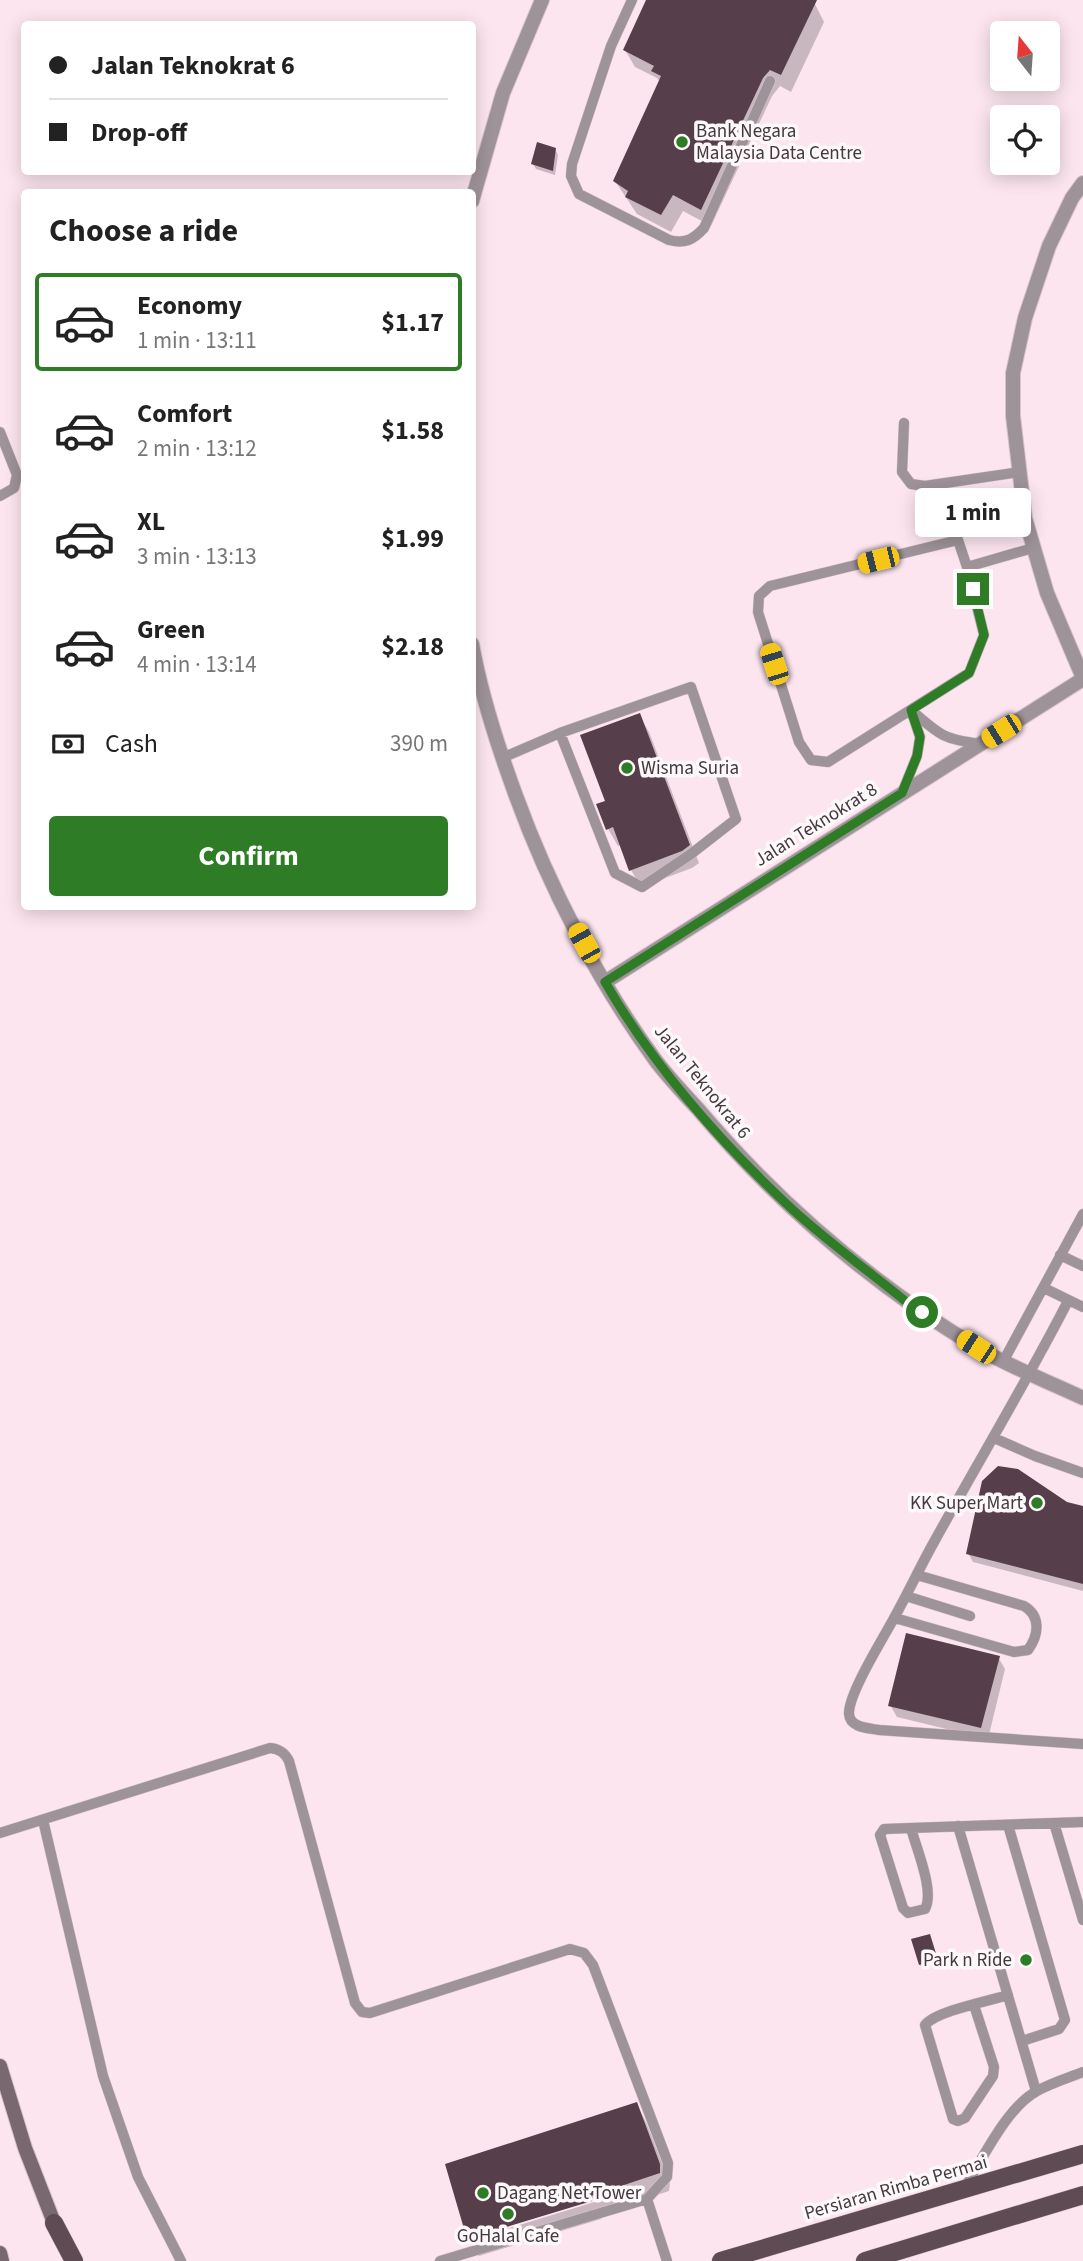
<!DOCTYPE html>
<html lang="en">
<head>
<meta charset="utf-8">
<style>
  body { margin:0; font-family:"Source Sans 3",sans-serif; background:#f2f2f2; color:#222; height:100vh; display:flex; flex-direction:column; font-size:26px; white-space:nowrap }
  * { box-sizing:border-box; margin:0 }
  p { font-size:23px; color:#767676 }
  .icon { flex:none; width:38px; height:38px; fill:none; stroke:currentColor; stroke-width:2; stroke-linecap:round; stroke-linejoin:round }
  .map { position:relative; flex:1; overflow:hidden }
  .drawer { position:absolute; left:21px; top:189px; width:455px; height:721px; display:flex; flex-direction:column; background:#fff; border-radius:7px; box-shadow:0 4px 18px #0003 }
  .drawer>* { flex:none }
  .banner { position:absolute; left:21px; top:21px; width:455px; height:154px; border-radius:7px; box-shadow:0 4px 18px #0003; display:grid; align-content:center; height:154px; padding:0 28px; background:#fff }
  .needle { width:46px; rotate:343deg }
  .buttons { position:absolute; left:990px; top:21px; display:grid; gap:14px }
  .buttons a { display:grid; place-items:center; width:70px; height:70px; border-radius:7px; background:#fff; box-shadow:0 4px 18px #0003; font-size:35px }
  .end { position:absolute; width:32px; height:32px; margin:-16px; border:9px solid #2e7c25; background:#fff; box-shadow:0 0 0 4px #fff }
  .from { border-radius:50% }
  .bubble { position:absolute; height:49px; border-radius:7px; background:#fff; box-shadow:0 4px 18px #0003; font-size:23px; font-weight:700; line-height:49px; text-align:center }
  .car { position:absolute; width:21px; height:42px; margin:-21px -10px; border-radius:9px; box-shadow:0 0 5px 2px #0007; background:linear-gradient(#f5c518 24%,#345 0 40%,#f5c518 0 76%,#345 0 86%,#f5c518 0) }
  .banner b { display:flex; align-items:center; gap:24px; height:66px; font-size:26px }
  .banner b+b { border-top:2px solid #e0e0e0 }
  .banner i { width:18px; height:18px; background:#222 }
  ul { padding:0; list-style:none }
  li { display:flex; align-items:center; gap:21px; height:98px; margin:0 14px 10px; padding:0 14px; border:4px solid transparent; border-radius:7px }
  li div { flex:1 }
  li b { display:block; font-size:26px }
  li em { font-style:normal; font-weight:700 }
  li.active { border-color:#2e7c25 }
  li>.icon { width:63px; height:63px; stroke-width:1.5 }
  h2 { padding:0 28px; font-size:32px; line-height:84px }
  .pay { display:flex; align-items:center; gap:18px; height:77px; padding:0 28px; font-size:26px }
  .pay p { margin-inline-start:auto }
  .button { display:flex; gap:14px; margin-top:auto; padding:14px 28px }
  .button a { flex:1; height:80px; border-radius:7px; background:#2e7c25; color:#fff; font-size:28px; font-weight:700; line-height:80px; text-align:center }
  .map>svg:first-child { display:block }
  .shadow { fill:#0003; fill-rule:evenodd }
  .building { fill:#563f4a }
  .lines { fill:none; stroke-linecap:round; stroke-linejoin:round }
  .service-casing { stroke:#d7c3cc; stroke-width:11 }
  .minor-casing { stroke:#d7c3cc; stroke-width:16 }
  .secondary-casing { stroke:#d7c3cc; stroke-width:16 }
  .primary-casing { stroke:#d7c3cc; stroke-width:19 }
  .service { stroke:#9e9398; stroke-width:10 }
  .minor { stroke:#9e9398; stroke-width:14 }
  .secondary { stroke:#796870; stroke-width:14 }
  .primary { stroke:#5e4b53; stroke-width:18 }
  .route { stroke:#2e7c25; stroke-width:9 }
  .poi-dot { fill:#2e7c25; stroke:#fdf8fa; stroke-width:2.5 }
  .labels { text-anchor:middle; dominant-baseline:central; stroke-width:7; stroke-linejoin:round; paint-order:stroke }
  .poi-label { font-size:19px; fill:#44393e; stroke:#fdf8fa; text-anchor:start }
  .street-label { font-size:19px; fill:#44393e; stroke:#fdf8fa }
</style>
</head>
<body>
<div class="map">
<svg width="1083" height="2261" viewBox="0 0 1083 2261">
  <rect width="100%" height="100%" fill="#fce5ef"/>
  <path class="shadow" d="M648 0H813L824 22 791 92 780 86 772 96 711 226 683 211 671 232 637 214 615 181 660 82 657 78 635 67 625 50Z
    M555 149 558 155 555 175 536 169 533 164Z
    M639 715 649 732 699 863 692 868 641 887 631 870 621 845 618 846 608 829V802Z
    M1083 1508V1591L973 1562 968 1553Z
    M998 1657 1005 1669 988 1739 897 1717 890 1705Z
    M930 1938 937 1962 921 1967 920 1965Z
    M636 2104 646 2122 670 2183 669 2191 600 2214 601 2219 479 2256 469 2238 447 2165ZM600 2196 601 2200 470 2240V2236Z"/>
  <path class="building" d="M646 0H817L781 75 770 70 763 78 701 210 673 195 661 215 625 197 628 191 613 181 661 76 651 71 654 66 623 50Z
    M537 142 556 148 553 171 531 164Z
    M640 713 690 845 682 851 629 871 613 827 606 830 596 804 605 801 580 735Z
    M998 1466 1018 1469 1067 1502 1083 1506V1584L966 1554 982 1481Z
    M906 1633 1000 1656 981 1728 888 1706Z
    M930 1934 938 1960 919 1965 911 1939Z
    M637 2102 660 2164V2173L591 2196 592 2201 467 2239 445 2164Z"/>
  <g class="lines">
    <g class="service-casing">
      <path id="service" d="M632 0 611 46 572 164 571 176 579 194 669 240C685 244 693 240 704 228L770 81
        M904 423 902 472 911 484 925 486 1020 472
        M0 432 17 475 14 488 0 496
        M967 567 958 540 770 586 759 596 758 612 799 742 811 760 828 762 969 673 984 635 967 567 1033 548
        M502 758 560 733 691 687 736 819 691 854 642 887 615 873 560 733
        M902 793 917 756 920 737 911 710C940 735 942 739 981 744
        M1060 1255 1083 1266
        M1044 1288 1083 1307
        M1068 1301C1026 1383 978 1462 934 1542 920 1567 908 1593 894 1618 884 1637 848 1694 849 1714 850 1728 869 1728 879 1730L1083 1744
        M1004 1360 1083 1214
        M994 1438 1035 1456 1083 1473
        M906 1596 970 1616
        M895 1618 1014 1652 1028 1650C1039 1635 1041 1616 1024 1606L917 1575
        M43 1820 103 2076 138 2177 181 2261
        M1054 1823 1083 1920
        M1008 1825 1065 2020 1059 2029 1022 2041
        M958 1826 1036 2091
        M911 1828C916 1848 935 1891 925 1909L908 1913 903 1908 880 1835 884 1829 911 1828 1083 1822
        M0 1833 270 1748C280 1749 285 1753 289 1761L355 2003 362 2012 370 2013 570 1949 584 1953 593 1965 668 2163 667 2177 647 2199 440 2261
        M974 2005 994 2067 993 2076 965 2118 958 2121 953 2119 925 2025C936 2011 989 2001 1008 1995
        M965 2187C983 2158 1007 2107 1037 2091 1051 2083 1068 2078 1083 2072
        M647 2199 667 2261"/>
    </g>
    <g class="minor-casing">
      <path id="minor" d="M1083 183 1072 198 1049 246 1025 318 1013 373V416L1025 518 1047 593 1083 678
        M472 201 503 93 542 0
        M472 644C481 695 498 747 516 796 549 887 599 983 656 1061 669 1078 684 1094 698 1109 776 1201 870 1282 973 1345 1007 1366 1047 1381 1083 1398
        M605 982 1083 679"/>
    </g>
    <g class="secondary-casing">
      <path id="secondary" d="M0 2066 25 2148 58 2233
        M0 2253 2 2261"/>
    </g>
    <g class="primary-casing">
      <path id="primary" d="M54 2223 74 2261
        M721 2261 1083 2154
        M865 2261 1083 2195"/>
    </g>
    <use href="#service" class="service"/>
    <use href="#minor" class="minor"/>
    <use href="#secondary" class="secondary"/>
    <use href="#primary" class="primary"/>
  </g>
  <g class="lines">
    <path class="route" d="M922 1312 904 1300C867 1270 827 1241 792 1209 720 1142 654 1067 605 982L902 793 917 756 920 737 911 710 969 673 984 635 973 589"/>
  </g>
  <g class="poi-dot">
    <circle cx="682" cy="142" r="7"/>
    <circle cx="627" cy="768" r="7"/>
    <circle cx="1037" cy="1503" r="7"/>
    <circle cx="1026" cy="1960" r="7"/>
    <circle cx="483" cy="2193" r="7"/>
    <circle cx="508" cy="2214" r="7"/>
  </g>
  <g class="labels">
    <g class="poi-label">
      <text x="696" y="131">Bank Negara<tspan x="696" dy="22">Malaysia Data Centre</tspan></text>
      <text x="641" y="768">Wisma Suria</text>
      <text x="1023" y="1503" text-anchor="end">KK Super Mart</text>
      <text x="1012" y="1960" text-anchor="end">Park n Ride</text>
      <text x="497" y="2193">Dagang Net Tower</text>
      <text x="508" y="2236" text-anchor="middle">GoHalal Cafe</text>
    </g>
    <g class="street-label">
      <text transform="translate(816 825) rotate(-32)">Jalan Teknokrat 8</text>
      <text transform="translate(702 1082) rotate(51)">Jalan Teknokrat 6</text>
      <text transform="translate(896 2188) rotate(-16)">Persiaran Rimba Permai</text>
    </g>
  </g>
</svg>
<div class="buttons">
<a><svg class="needle" viewBox="-14 -14 28 28"><path d="M0-13l5 13h-10z" fill="#e53935"/><path d="M0 13l5-13h-10z" fill="#767676"/></svg></a>
<a><svg class="icon" aria-label="locate" viewBox="0 0 24 24"><circle cx="12" cy="12" r="6"/><path d="M12 2v4M12 18v4M2 12h4M18 12h4"/></svg></a>
</div>
<i class="end from" style="left:922px;top:1312px"></i>
<i class="end" style="left:973px;top:589px"></i>
<div class="bubble" style="left:915px;top:488px;width:116px">1 min</div>
<i class="car" style="left:878px;top:560px;rotate:256deg"></i>
<i class="car" style="left:774px;top:664px;rotate:342deg"></i>
<i class="car" style="left:1001px;top:731px;rotate:238deg"></i>
<i class="car" style="left:584px;top:943px;rotate:331deg"></i>
<i class="car" style="left:976px;top:1347px;rotate:303deg"></i>
<div class="banner">
<b><i class="from"></i>Jalan Teknokrat 6</b>
<b><i></i>Drop-off</b>
</div>
<section class="drawer">
<h2>Choose a ride</h2>
<ul>
<li class="active"><svg class="icon" aria-label="car" viewBox="0 0 24 24"><path d="M5 17H2v-5l4-1 3-4h7l3 4 3 1v5h-3M9 17h6M6 11h13"/><circle cx="7" cy="17" r="2"/><circle cx="17" cy="17" r="2"/></svg><div><b>Economy</b><p>1 min · 13:11</p></div><em>$1.17</em></li>
<li><svg class="icon" aria-label="car" viewBox="0 0 24 24"><path d="M5 17H2v-5l4-1 3-4h7l3 4 3 1v5h-3M9 17h6M6 11h13"/><circle cx="7" cy="17" r="2"/><circle cx="17" cy="17" r="2"/></svg><div><b>Comfort</b><p>2 min · 13:12</p></div><em>$1.58</em></li>
<li><svg class="icon" aria-label="car" viewBox="0 0 24 24"><path d="M5 17H2v-5l4-1 3-4h7l3 4 3 1v5h-3M9 17h6M6 11h13"/><circle cx="7" cy="17" r="2"/><circle cx="17" cy="17" r="2"/></svg><div><b>XL</b><p>3 min · 13:13</p></div><em>$1.99</em></li>
<li><svg class="icon" aria-label="car" viewBox="0 0 24 24"><path d="M5 17H2v-5l4-1 3-4h7l3 4 3 1v5h-3M9 17h6M6 11h13"/><circle cx="7" cy="17" r="2"/><circle cx="17" cy="17" r="2"/></svg><div><b>Green</b><p>4 min · 13:14</p></div><em>$2.18</em></li>
</ul>
<div class="pay"><svg class="icon" aria-label="cash" viewBox="0 0 24 24"><path d="M3 7h18v10H3z"/><circle cx="12" cy="12" r="2"/></svg>Cash<p>390 m</p></div>
<div class="button"><a>Confirm</a></div>
</section>
</div>
</body>
</html>
